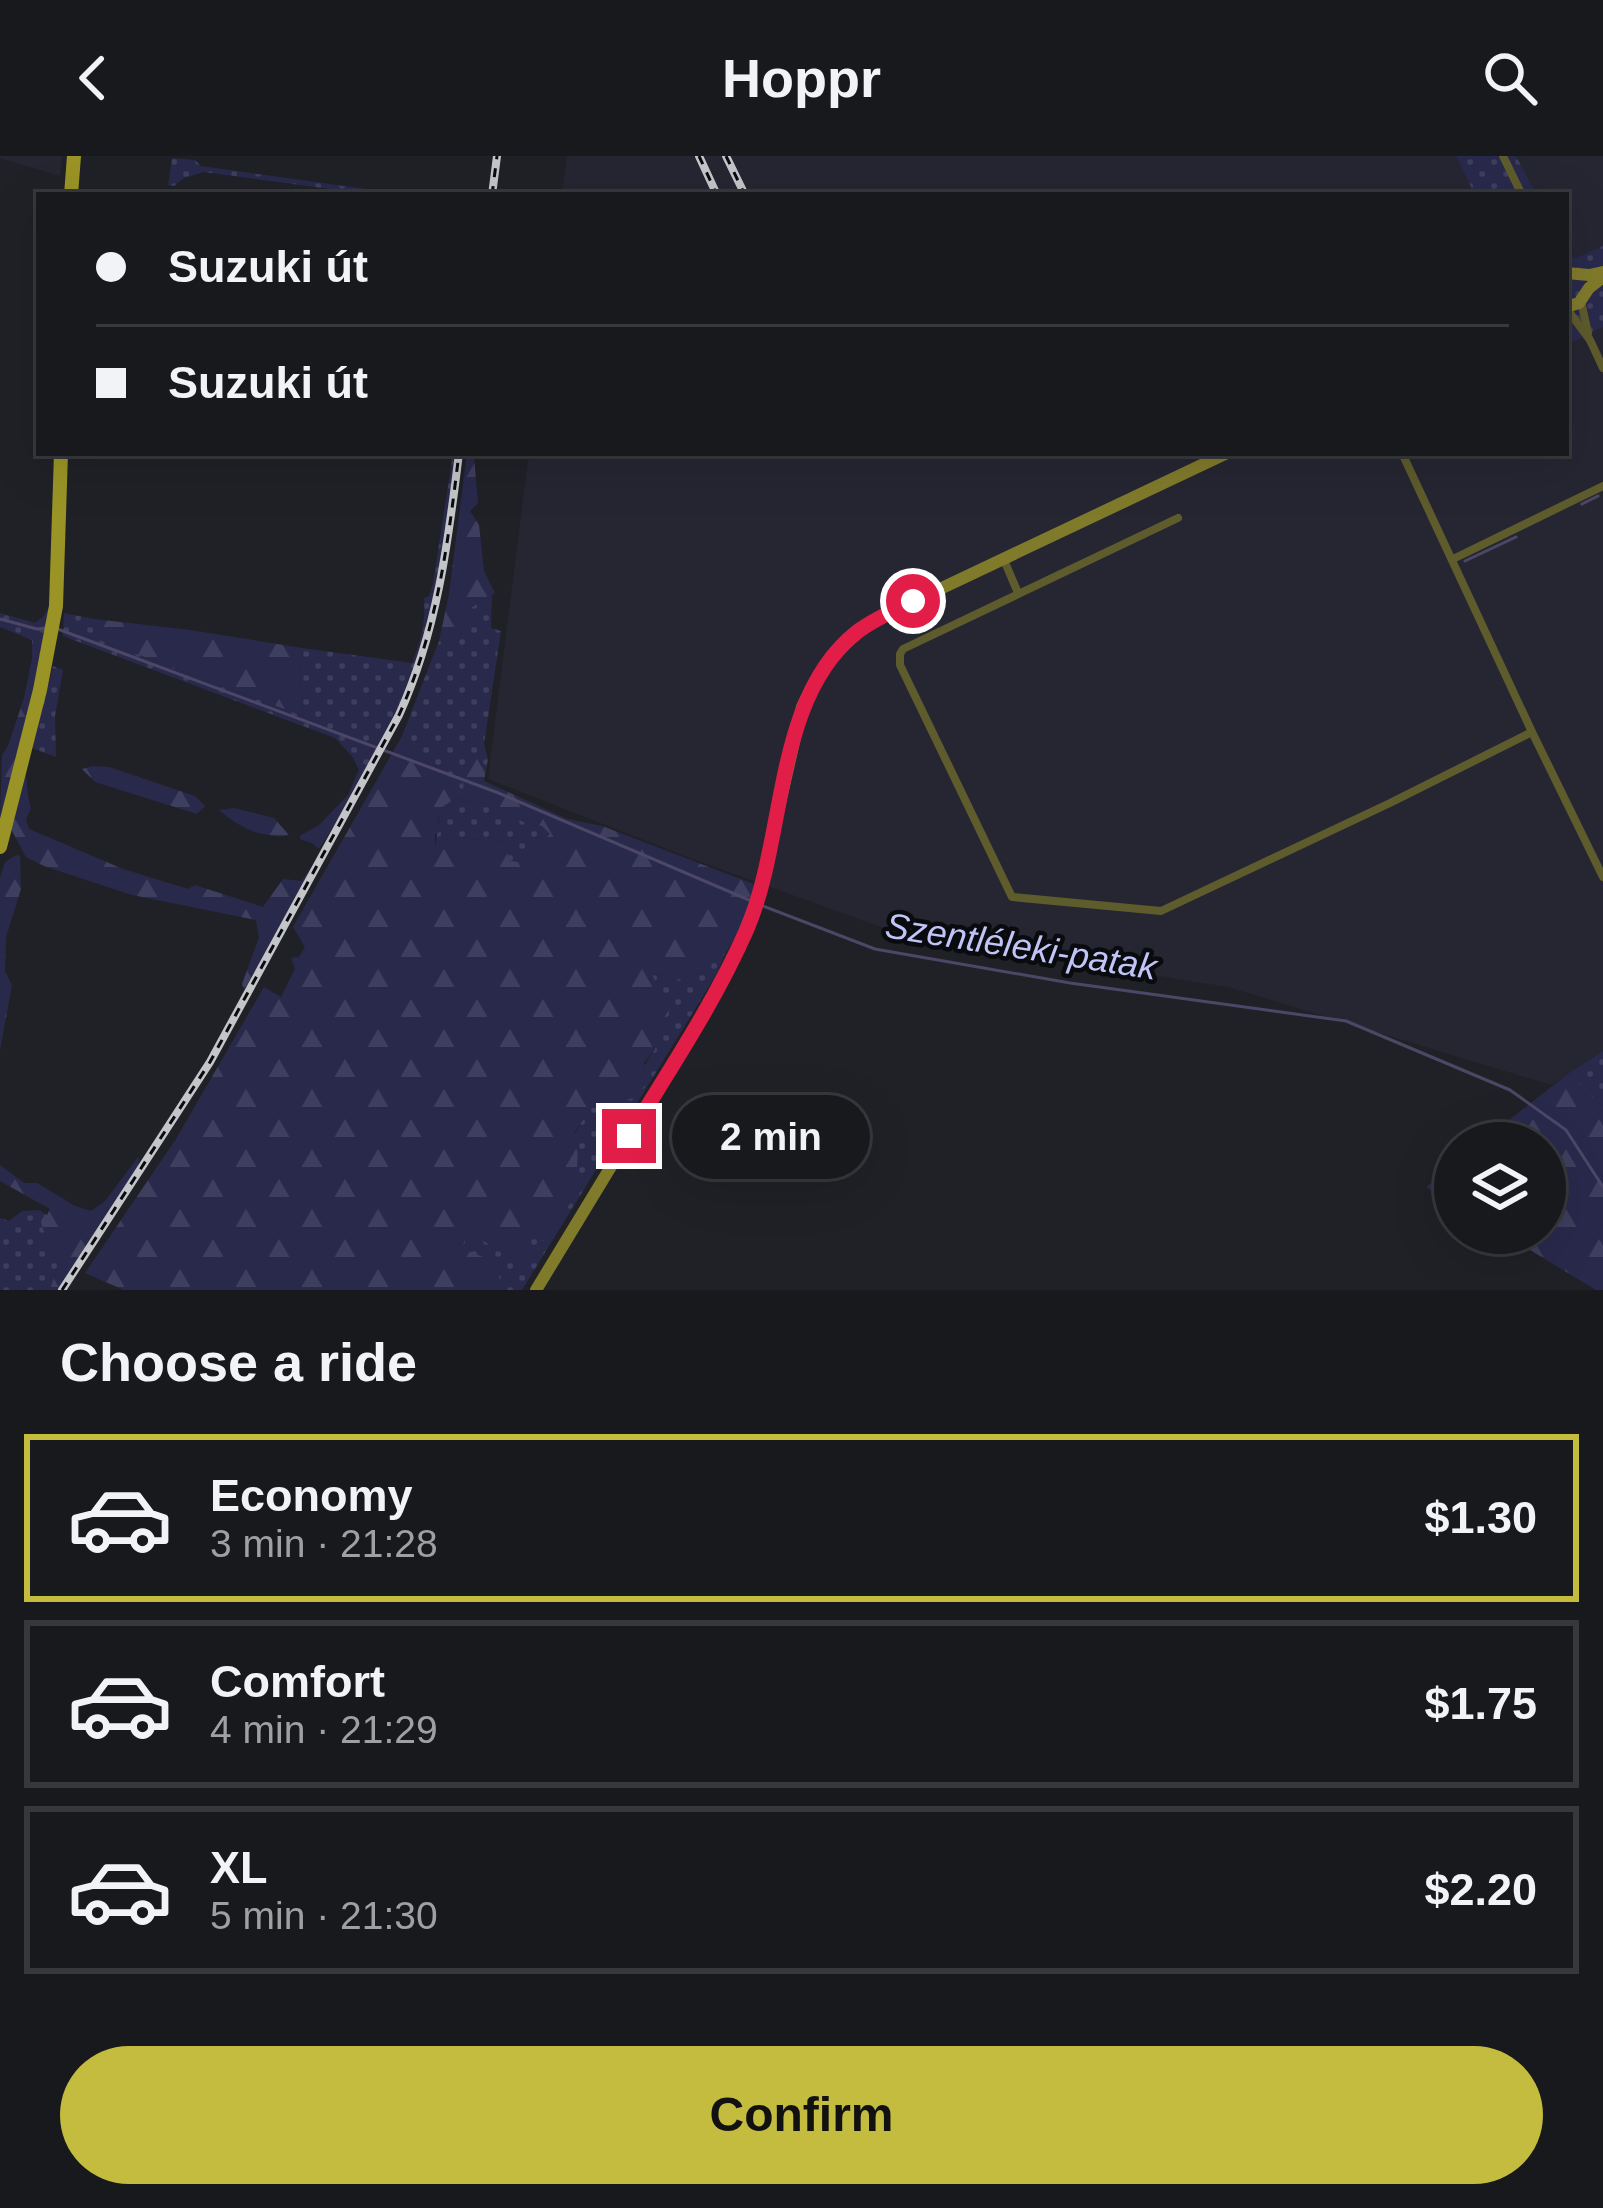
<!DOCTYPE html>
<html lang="en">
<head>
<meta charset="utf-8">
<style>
  body { margin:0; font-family:Helvetica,sans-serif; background:#212226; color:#f1f3f6; height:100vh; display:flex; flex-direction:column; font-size:45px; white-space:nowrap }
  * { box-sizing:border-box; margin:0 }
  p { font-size:39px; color:#9fa0a4 }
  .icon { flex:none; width:66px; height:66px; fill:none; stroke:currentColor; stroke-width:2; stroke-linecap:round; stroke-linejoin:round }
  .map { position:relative; height:1134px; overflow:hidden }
  .side { display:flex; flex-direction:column; background:#18191d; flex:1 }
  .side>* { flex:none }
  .guide { position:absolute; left:36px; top:36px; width:1533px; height:264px; border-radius:0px; box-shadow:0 12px 48px #0002,0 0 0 3px #36383b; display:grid; align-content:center; height:264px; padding:0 60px; background:#18191d }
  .controls { position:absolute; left:1434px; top:966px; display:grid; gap:24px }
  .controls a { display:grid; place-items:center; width:132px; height:132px; border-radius:50%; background:#18191d; box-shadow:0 12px 48px #0002,0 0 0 3px #36383b; font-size:60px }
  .end { position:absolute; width:54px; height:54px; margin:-27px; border:15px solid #e11d48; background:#fff; box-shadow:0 0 0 6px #fff }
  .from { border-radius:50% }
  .bubble { position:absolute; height:84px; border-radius:42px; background:#18191d; box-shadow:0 12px 48px #0002,0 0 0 3px #36383b; font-size:39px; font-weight:600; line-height:84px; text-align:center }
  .guide b { display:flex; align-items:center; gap:42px; height:114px; font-size:45px }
  .guide b+b { border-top:3px solid #36383b }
  .guide i { width:30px; height:30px; background:#f1f3f6 }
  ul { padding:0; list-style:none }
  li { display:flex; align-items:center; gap:36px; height:168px; margin:0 24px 18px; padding:0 36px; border:6px solid #36383b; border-radius:0px }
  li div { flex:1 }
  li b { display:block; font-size:45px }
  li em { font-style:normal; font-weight:600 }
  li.on { border-color:#c4bc3e }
  li>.icon { width:108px; height:108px; stroke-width:1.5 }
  h2 { padding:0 60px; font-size:54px; line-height:144px }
  .cta { display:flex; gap:24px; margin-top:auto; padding:24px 60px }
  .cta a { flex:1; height:138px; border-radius:72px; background:#c4bc3e; color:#111; font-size:48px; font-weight:600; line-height:138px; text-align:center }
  header { display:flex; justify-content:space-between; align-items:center; height:156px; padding:0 60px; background:#18191d; font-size:54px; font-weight:600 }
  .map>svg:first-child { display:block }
  .built { fill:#262633 }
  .grass { fill:url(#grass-dots) }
  .forest { fill:url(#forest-firs); fill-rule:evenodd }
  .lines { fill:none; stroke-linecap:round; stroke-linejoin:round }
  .stream { stroke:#4c4766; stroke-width:3 }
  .street { stroke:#5e5b2c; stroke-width:8 }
  .secondary { stroke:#807b2b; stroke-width:12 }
  .primary { stroke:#9a9426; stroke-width:14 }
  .rail-casing { stroke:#c4c5c9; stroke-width:8 }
  .rail { stroke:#0a0b0e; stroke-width:3; stroke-dasharray:9; stroke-linecap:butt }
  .route { stroke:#e11d48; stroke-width:15 }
  .labels { text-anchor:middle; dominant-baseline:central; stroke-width:9; stroke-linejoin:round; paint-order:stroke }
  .water-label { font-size:36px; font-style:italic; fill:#c1c4f7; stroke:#0a0b0e }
</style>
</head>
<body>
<header><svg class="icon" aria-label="back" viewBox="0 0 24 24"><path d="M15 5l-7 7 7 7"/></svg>Hoppr<svg class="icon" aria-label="search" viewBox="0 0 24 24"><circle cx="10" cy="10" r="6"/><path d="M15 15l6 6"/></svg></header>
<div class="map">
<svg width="1603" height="1134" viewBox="0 0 1603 1134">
  <defs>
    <pattern id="grass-dots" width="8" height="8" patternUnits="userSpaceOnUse" patternTransform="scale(3)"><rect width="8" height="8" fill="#29294c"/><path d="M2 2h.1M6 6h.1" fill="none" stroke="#3e3e5e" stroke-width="1.8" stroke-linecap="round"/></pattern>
    <pattern id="forest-firs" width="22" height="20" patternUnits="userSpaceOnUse" patternTransform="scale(3)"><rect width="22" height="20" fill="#29294c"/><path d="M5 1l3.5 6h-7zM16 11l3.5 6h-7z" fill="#3e3e5e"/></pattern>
  </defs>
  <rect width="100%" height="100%" fill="#202127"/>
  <path class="built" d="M0 0H62L60 20 0 2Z
    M567 0H1456L1475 39H562Z
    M1516 0H1603V90L1573 104 1566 90V39H1537Z
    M1603 171V895L1551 929 1228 831 909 781 690 702 488 623 529 297H1566V189Z"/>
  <path class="grass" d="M1456 0H1516L1537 39H1475Z
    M172 2 195 4 201 10 409 39H374L204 16 184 22 174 30 168 29Z
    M1566 90 1574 103 1603 90V171L1566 189Z
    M453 297H458C448 364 442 435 421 499 404 550 376 596 351 642L348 639 359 614 352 600 335 582 63 480 64 457 94 463V482L303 560 300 517 302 492 412 507C421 486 426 465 424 442L429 440 433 428Z
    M492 439 491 472 501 475 484 588 488 603 486 614 477 599 464 633H451L402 580 439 485 457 488 472 451Z
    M47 453 50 457 42 502 32 503V484L0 471V457L35 467 44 460Z
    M53 510 63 514 55 560 56 601 32 592Z
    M456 642C469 646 483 646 496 650 516 657 519 670 542 670L551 678 520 706 510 705 504 686 450 681 434 698 441 652Z
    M713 798H725L716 819 522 1134H498L501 1124 461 1092 468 1074 498 1094 520 1113C529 1056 560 999 591 951L621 955 622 945 655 893 651 819 665 818 672 825 705 815Z
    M1603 895V952L1595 947 1569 917Z
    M39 1054 50 1095 59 1104 50 1134H0V1062L9 1065 22 1055Z"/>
  <path class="forest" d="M467 297H479L474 300 478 347 470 355 479 369 484 415 495 437 472 451 457 488 439 485 449 438Z
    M94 463 190 474 302 492 300 517 303 560 94 482Z
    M42 502 1 664H0L2 599 8 590 24 542 32 503Z
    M402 580 451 633H463L466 605 477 598 486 614 484 625 567 663 602 670 756 729C749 753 740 776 725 798H713L705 815 672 825 665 818 652 819 670 851 655 893 644 907 648 925 636 941 623 945 622 955 591 951 574 977 578 986 576 1037 557 1070 543 1085 527 1079 534 1095 519 1114 498 1094 468 1075 462 1092 492 1105 501 1125 498 1134H124L85 1117 176 983 264 831 281 841 295 813 291 802 299 801 305 791 293 771ZM456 642C469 646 483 646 496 650 516 657 519 670 542 670L550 678 520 706 510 705 504 686 450 681 435 696V678L445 674 438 667 441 652Z
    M93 610 109 611 195 640 205 650 197 658 95 626 82 613Z
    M25 615C28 628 27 642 31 652L26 663 29 673 123 713 188 733 195 729 263 751 283 723 302 725 311 711 313 717 244 834 242 828 259 782 256 764 132 739 44 710 26 701 11 673Z
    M348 639 351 642 319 693 312 687 300 683 301 679 318 670Z
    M234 652 274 662 289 679C259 682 241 672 219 654Z
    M16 699 20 700 21 733 6 781 5 815 12 829 0 894V722L5 706Z
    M1569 917 1603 952V1134H1596L1502 1077H1545V987H1480Z
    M139 1000 138 1016 72 1113 60 1134H50L59 1104 50 1096C48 1081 39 1068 39 1054L47 1059 50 1053 0 1025V1009L24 1027H37L75 1050 91 1055 105 1045Z
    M1455 1008V1048L1426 1031Z"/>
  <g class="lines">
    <path class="stream" d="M1582 348 1598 340
      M1465 405 1516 381
      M0 463 37 473 45 472
      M55 472 496 636 749 744
      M758 748 875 793 1070 827 1346 865 1510 934 1566 974 1603 1031"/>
    <path class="street" d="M1503 0 1522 39
      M1581 145 1588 177
      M1567 153 1590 184 1603 212
      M1402 297 1532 576 1603 721
      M1178 362 903 493 900 498V509L1012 741 1161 755 1390 647 1532 576
      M1453 403 1603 330
      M1004 404 1018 437"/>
    <path class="secondary" d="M1566 117 1589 119 1603 116
      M1566 151 1579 147 1589 132 1603 121
      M536 1134 697 869 738 792 759 739 802 551C820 511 846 480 885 459L1227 297"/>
    <path class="primary" d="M71 39 74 0
      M0 691 40 534 56 450 61 297"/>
    <g class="rail-casing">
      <path id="rail" d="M699 0 717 39
        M726 0 745 39
        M492 39 497 0
        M62 1134 210 906 399 559C437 475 448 388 459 297"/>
    </g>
    <use href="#rail" class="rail"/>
  </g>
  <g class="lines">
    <path class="route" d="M629 980C670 913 715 846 747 773 787 680 773 542 857 476 874 463 894 455 913 445"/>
  </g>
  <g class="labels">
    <g class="water-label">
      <text transform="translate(1021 790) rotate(9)">Szentléleki-patak</text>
    </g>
  </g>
</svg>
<div class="controls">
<a><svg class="icon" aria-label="layers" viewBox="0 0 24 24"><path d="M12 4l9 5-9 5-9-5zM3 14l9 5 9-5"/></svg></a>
</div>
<i class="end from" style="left:913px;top:445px"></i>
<i class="end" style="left:629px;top:980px"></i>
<div class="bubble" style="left:672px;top:939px;width:198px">2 min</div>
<div class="guide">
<b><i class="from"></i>Suzuki út</b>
<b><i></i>Suzuki út</b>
</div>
</div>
<section class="side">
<h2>Choose a ride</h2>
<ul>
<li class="on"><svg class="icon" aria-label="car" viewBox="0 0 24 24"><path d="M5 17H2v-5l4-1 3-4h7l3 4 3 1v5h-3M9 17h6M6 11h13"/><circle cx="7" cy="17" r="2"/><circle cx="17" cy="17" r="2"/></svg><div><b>Economy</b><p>3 min · 21:28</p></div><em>$1.30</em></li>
<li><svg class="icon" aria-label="car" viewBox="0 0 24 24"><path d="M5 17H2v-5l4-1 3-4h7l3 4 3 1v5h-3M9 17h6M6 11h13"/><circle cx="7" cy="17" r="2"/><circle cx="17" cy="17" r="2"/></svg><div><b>Comfort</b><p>4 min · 21:29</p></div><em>$1.75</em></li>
<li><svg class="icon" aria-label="car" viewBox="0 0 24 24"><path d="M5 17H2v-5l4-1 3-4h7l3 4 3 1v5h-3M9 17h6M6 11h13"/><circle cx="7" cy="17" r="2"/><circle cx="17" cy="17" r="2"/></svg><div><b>XL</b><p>5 min · 21:30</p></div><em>$2.20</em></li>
</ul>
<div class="cta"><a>Confirm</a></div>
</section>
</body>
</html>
